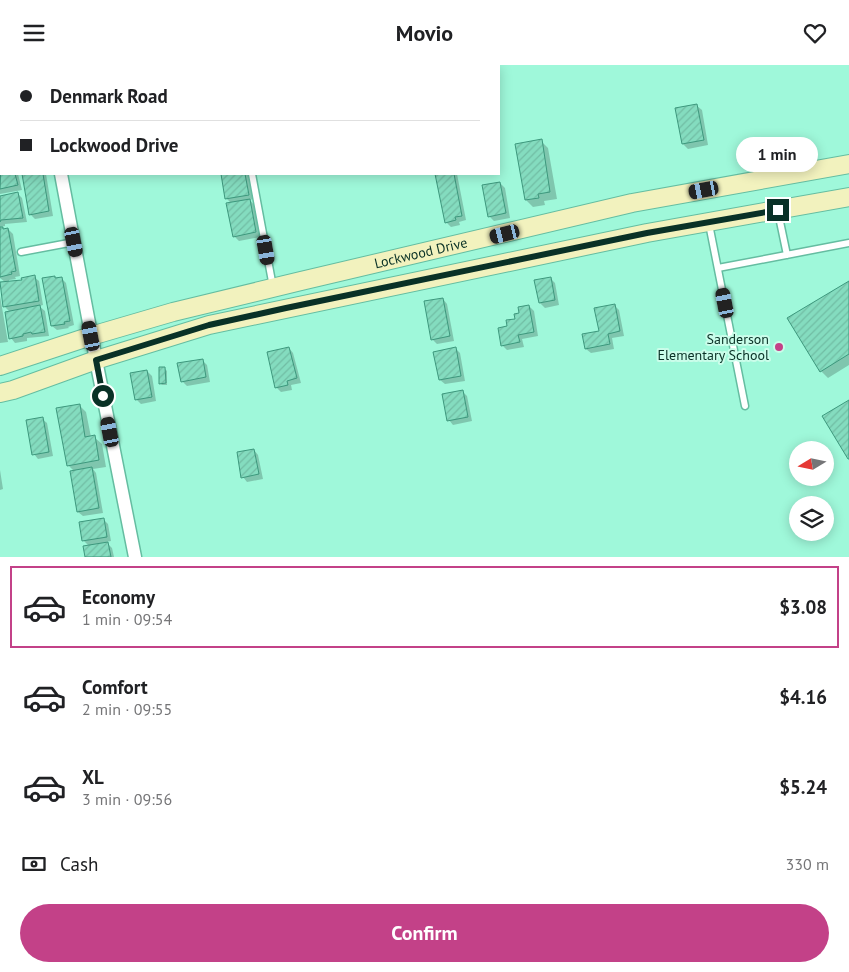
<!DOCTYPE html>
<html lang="en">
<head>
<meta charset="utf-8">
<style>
  body { margin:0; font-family:"PT Sans",sans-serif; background:#f2f2f2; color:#202124; height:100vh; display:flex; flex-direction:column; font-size:19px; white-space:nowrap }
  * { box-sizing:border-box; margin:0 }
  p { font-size:16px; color:#757577 }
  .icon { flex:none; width:28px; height:28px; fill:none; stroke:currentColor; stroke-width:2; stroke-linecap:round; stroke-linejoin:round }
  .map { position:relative; height:492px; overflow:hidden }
  .details { display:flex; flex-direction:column; background:#fff; flex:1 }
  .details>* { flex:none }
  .guide { position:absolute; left:0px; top:0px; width:500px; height:110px; box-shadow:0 2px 12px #0003; display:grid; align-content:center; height:110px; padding:0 20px; background:#fff }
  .needle { width:32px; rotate:260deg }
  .tools { position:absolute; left:789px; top:376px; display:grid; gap:10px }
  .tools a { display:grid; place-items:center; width:45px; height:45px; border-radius:50%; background:#fff; box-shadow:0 2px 12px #0003; font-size:25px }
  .end { position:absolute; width:22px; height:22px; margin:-11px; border:6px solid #093126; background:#fff; box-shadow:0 0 0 2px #fff }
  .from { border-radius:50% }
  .bubble { position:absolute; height:35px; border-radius:18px; background:#fff; box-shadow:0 2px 12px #0003; font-size:16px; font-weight:600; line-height:35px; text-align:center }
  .car { position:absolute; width:15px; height:30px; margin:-15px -8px; border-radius:6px; box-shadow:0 0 4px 1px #0007; background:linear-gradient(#222 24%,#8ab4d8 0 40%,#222 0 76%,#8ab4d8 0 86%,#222 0) }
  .guide b { display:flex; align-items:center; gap:18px; height:48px; font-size:19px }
  .guide b+b { border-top:1px solid #e0e0e0 }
  .guide i { width:12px; height:12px; background:#202124 }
  ul { padding:9px 0 0; list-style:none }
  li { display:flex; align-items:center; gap:15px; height:82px; margin:0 10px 8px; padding:0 10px; border:2px solid transparent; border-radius:0px }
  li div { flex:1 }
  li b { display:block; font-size:19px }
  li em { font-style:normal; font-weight:600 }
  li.on { border-color:#c34188 }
  li>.icon { width:45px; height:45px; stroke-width:1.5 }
  .pay { display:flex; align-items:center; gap:12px; height:55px; padding:0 20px; font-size:19px }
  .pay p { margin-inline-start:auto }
  .button { display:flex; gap:10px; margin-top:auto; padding:10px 20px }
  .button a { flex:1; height:58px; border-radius:30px; background:#c34188; color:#fff; font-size:20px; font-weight:600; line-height:58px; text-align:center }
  header { display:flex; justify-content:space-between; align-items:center; height:65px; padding:0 20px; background:#fff; font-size:22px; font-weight:600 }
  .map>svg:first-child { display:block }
  .shadow { fill:#0003 }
  .building { fill:url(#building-hatch); stroke:#3d987d }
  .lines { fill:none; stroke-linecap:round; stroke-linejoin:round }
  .service-casing { stroke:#65bda1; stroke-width:9 }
  .minor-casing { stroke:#65bda1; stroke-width:15 }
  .secondary-casing { stroke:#65bda1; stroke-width:20 }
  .service { stroke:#fff; stroke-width:6 }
  .minor { stroke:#fff; stroke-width:12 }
  .secondary { stroke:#f2f2be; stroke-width:18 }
  .route { stroke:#093126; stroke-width:6 }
  .poi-dot { fill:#c34188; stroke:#cafdea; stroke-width:2 }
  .labels { text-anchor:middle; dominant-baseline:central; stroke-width:4; stroke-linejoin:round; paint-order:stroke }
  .street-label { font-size:14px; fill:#093126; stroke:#cafdea }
  .poi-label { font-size:14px; fill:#093126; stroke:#cafdea; text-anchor:end }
</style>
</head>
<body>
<header><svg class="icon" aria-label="menu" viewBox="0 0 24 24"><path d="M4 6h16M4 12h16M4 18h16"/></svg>Movio<svg class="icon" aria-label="heart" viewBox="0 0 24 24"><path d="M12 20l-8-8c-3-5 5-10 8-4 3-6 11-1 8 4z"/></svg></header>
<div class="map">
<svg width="849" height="492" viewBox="0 0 849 492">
  <defs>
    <pattern id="building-hatch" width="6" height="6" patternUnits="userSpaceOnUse" patternTransform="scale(1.25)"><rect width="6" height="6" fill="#84dcbf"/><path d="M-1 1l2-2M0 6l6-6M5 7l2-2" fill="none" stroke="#71bda4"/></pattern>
  </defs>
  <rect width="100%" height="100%" fill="#9ff8da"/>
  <path class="shadow" d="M133 0H188V1H134Z
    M199 0H243V1H200Z
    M252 0H283L284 1H252Z
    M408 0H426V1H409Z
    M0 15 1 18 0 70Z
    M697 41 702 45 708 80 688 84 683 79 677 44Z
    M541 76 548 83 557 134 544 136 545 140 533 142 526 135Z
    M0 100H1V109H18L22 125 0 129Z
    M24 109H46L53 151 35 154 30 149Z
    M222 109H248L253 134 250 135 254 140 260 172 239 176 234 171 231 138 227 134Z
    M436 109H457L466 155 459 157 460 160 451 162 446 157Z
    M500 118 505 123 510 153 494 156 489 151Z
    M18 129 22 133 27 157 5 159V161L1 162 4 165 8 164 13 169 20 211 15 212 16 214 9 215V217L23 216 34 212 39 216 43 240 39 241 45 246 49 271 27 273V276L15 278 11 273 10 247 5 242V217L0 213V132Z
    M54 212 57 214H62L66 218 74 260 68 262 69 263 57 265 52 261Z
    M550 213 555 218 559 240 545 243 540 238Z
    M849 217V300L828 313 821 306Z
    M0 231 8 277 0 278Z
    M443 234 447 239 454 276 437 279 432 274Z
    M614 240 619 245 624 271 612 273 614 284 591 288 586 284 600 267Z
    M529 241 534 246 538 271 522 274 524 282 507 285 502 280 509 262Z
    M289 283 293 288 301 318 291 320 292 325 281 327 276 322Z
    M455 283 460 288 465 316 445 319 440 315 435 288Z
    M202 295 207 300 210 317 187 321 182 316Z
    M165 304 167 306V320H162L160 318Z
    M147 306 152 311 156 336 141 339 136 334Z
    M462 326 467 331 472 356 453 360 449 355Z
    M79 340 86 347 91 372H94L102 379 106 402 93 404 96 408 103 448 83 451 78 447 74 406 68 400Z
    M42 354 47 358 53 391 38 394 34 389Z
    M254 385 258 390 263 414 247 417 243 412Z
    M0 405 3 424 0 425Z
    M103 454 108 459 111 476 106 477 112 483 114 492H86L89 481 83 475Z"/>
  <path class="building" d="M132 0H183V1H132Z
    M697 39 704 75 682 79 675 43Z
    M542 74 550 127 538 129 539 133 525 135 515 79Z
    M1 98V109H15L18 120 0 124Z
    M22 109H43L49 146 29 150Z
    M221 109H245L249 130 225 134Z
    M435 109H454L462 151 455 152 456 155 445 158Z
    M500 117 506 148 488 152 482 120Z
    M18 127 23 153 1 155 0 157V131Z
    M250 134 256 167 233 172 226 138Z
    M0 162H3V164L8 163 16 206 11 207 12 209 0 212Z
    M35 210 39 236 3 242 0 217 22 215 21 213Z
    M55 211V213L62 212 70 256 64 257 65 259 51 261 42 213Z
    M551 212 555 235 539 238 534 215Z
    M849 216V289L820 307 787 253Z
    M443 233 450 271 431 275 424 236Z
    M615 239 620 266 608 269 610 279 585 284 582 269 599 266 594 243Z
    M40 240 45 267 32 269 31 267 23 269V271L9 274 5 247Z
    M529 240 534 267 518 270 520 277 501 281 498 263 507 261 506 255 515 254 514 249 519 248 518 242Z
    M289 282 297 313 287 316 288 320 275 323 267 287Z
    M456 282 461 311 439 315 433 287Z
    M203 294 206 312 181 317 177 298Z
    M159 302H165L166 318 159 319Z
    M147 305 152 332 135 335 130 308Z
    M463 325 468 352 447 356 442 329Z
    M849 335V394H848L822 351Z
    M80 339 85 372 95 370 99 395 67 401 56 343Z
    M43 352 49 387 32 390 26 355Z
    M254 384 259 409 241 413 237 387Z
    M92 402 99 443 77 447 70 406Z
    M104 453 107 472 82 476 79 457Z
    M108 477 111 492H85L83 481Z"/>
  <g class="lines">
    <g class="service-casing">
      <path id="service" d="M0 84H1
        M252 109 273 222
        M778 147 787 190
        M709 159 745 341
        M21 187 74 177
        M718 203 849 178"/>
    </g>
    <g class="minor-casing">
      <path id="minor" d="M41 0V1
        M61 109 96 295 135 492"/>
    </g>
    <g class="secondary-casing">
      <g id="secondary">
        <path id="s1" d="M0 301 91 271 173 247 301 216 632 138 849 99"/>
        <path d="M0 328 13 325 96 295 209 260 647 168 849 132"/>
      </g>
    </g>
    <use href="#service" class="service"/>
    <use href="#minor" class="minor"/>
    <use href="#secondary" class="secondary"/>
  </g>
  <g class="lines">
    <path class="route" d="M103 331 96 295 209 260 286 243 647 168 778 145"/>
  </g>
  <circle class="poi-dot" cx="779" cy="282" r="5"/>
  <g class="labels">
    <g class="street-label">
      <text stroke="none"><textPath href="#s1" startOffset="436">Lockwood Drive</textPath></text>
    </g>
    <g class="poi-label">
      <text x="769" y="274">Sanderson<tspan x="769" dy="16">Elementary School</tspan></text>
    </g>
  </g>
</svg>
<div class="tools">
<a><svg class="needle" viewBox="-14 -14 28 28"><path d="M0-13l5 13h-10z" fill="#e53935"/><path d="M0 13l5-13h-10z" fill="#757577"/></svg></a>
<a><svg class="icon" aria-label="layers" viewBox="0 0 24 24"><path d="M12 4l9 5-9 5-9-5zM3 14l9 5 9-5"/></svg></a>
</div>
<i class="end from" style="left:103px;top:331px"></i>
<i class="end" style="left:778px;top:145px"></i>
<div class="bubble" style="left:736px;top:72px;width:82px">1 min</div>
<i class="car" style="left:704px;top:125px;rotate:259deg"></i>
<i class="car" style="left:505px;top:169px;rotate:256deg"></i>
<i class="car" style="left:74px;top:177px;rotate:169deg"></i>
<i class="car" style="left:266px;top:185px;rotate:170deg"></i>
<i class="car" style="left:725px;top:238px;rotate:349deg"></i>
<i class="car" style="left:91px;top:271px;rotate:349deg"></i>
<i class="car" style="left:110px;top:367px;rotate:349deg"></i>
<div class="guide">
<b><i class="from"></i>Denmark Road</b>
<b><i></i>Lockwood Drive</b>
</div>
</div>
<section class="details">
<ul>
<li class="on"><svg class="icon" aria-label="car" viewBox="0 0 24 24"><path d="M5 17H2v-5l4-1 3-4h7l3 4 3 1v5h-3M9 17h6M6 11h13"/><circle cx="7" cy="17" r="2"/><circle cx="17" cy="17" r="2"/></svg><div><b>Economy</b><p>1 min · 09:54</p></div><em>$3.08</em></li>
<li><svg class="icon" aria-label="car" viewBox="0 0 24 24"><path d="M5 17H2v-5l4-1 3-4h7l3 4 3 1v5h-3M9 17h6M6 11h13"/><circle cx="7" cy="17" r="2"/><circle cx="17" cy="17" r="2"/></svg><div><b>Comfort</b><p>2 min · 09:55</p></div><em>$4.16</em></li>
<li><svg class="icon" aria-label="car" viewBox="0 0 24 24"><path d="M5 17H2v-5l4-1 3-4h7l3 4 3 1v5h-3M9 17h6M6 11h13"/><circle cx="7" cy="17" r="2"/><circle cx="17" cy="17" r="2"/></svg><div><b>XL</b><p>3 min · 09:56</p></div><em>$5.24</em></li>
</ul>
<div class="pay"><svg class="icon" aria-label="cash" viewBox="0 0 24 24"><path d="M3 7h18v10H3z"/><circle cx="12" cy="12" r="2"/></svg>Cash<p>330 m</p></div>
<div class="button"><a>Confirm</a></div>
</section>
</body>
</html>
